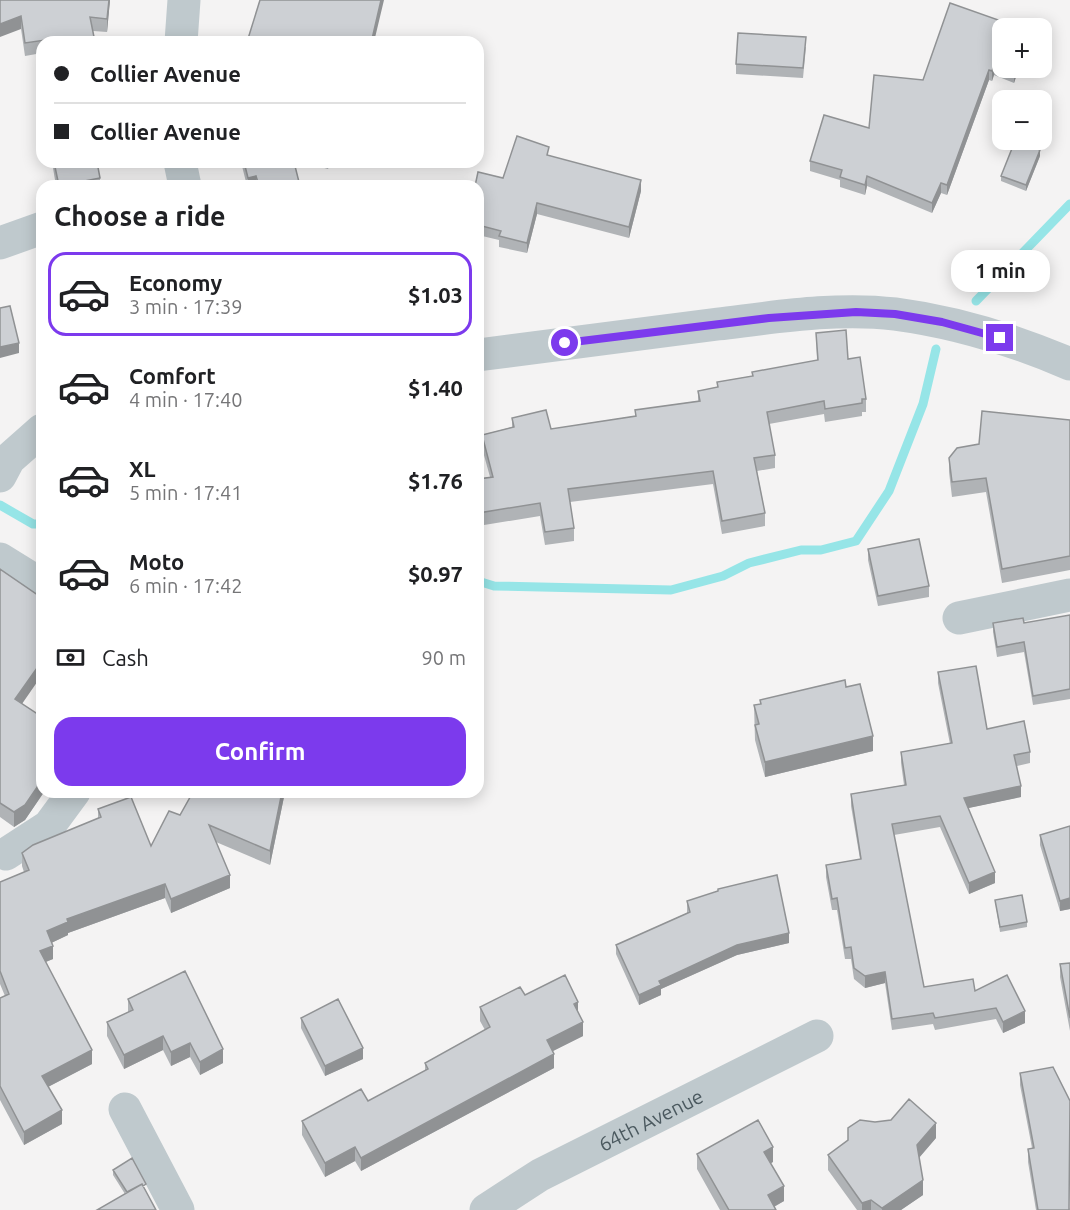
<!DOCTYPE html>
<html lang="en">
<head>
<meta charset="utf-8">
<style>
  body { margin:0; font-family:Ubuntu,sans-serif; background:#f6f6f6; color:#202124; height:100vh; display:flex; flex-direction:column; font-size:22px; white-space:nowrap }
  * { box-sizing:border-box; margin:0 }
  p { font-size:20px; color:#757577 }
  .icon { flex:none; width:33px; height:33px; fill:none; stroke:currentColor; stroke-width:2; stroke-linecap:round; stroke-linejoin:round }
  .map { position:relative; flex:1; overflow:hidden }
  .drawer { position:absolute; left:36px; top:180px; width:448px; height:618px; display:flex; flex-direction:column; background:#fff; border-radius:18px; box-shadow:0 3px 15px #0003 }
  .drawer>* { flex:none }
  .top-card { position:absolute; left:36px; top:36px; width:448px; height:132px; border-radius:18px; box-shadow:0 3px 15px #0003; display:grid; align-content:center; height:132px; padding:0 18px; background:#fff }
  .buttons { position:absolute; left:992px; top:18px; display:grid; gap:12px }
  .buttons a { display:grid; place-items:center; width:60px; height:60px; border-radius:12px; background:#fff; box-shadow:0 3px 15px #0003; font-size:30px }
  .end { position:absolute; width:27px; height:27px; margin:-14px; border:8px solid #7c3aed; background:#fff; box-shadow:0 0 0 3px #fff }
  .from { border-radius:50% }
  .bubble { position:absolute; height:42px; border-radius:18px; background:#fff; box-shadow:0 3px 15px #0003; font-size:20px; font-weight:600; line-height:42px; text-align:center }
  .top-card b { display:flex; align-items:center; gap:21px; height:57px; font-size:22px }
  .top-card b+b { border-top:2px solid #e0e0e0 }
  .top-card i { width:15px; height:15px; background:#202124 }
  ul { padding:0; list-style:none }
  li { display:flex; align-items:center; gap:18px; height:84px; margin:0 12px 9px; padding:0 6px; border:3px solid transparent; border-radius:18px }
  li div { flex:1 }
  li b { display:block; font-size:22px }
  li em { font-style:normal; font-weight:600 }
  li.selected { border-color:#7c3aed }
  li>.icon { width:54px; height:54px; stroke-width:1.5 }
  h2 { padding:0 18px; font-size:27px; line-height:72px }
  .pay { display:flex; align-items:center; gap:15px; height:66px; padding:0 18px; font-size:22px }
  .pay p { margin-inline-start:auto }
  .primary-button { display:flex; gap:12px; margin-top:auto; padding:12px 18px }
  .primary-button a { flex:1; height:69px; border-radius:18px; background:#7c3aed; color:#fff; font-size:24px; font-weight:600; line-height:69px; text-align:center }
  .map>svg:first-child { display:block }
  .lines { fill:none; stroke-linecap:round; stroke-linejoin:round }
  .stream { stroke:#96e5e7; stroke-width:9 }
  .minor { stroke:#bfc9cd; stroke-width:33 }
  .wall { fill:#b0b3b6 }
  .shaded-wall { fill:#909294 }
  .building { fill:#cdd0d4; stroke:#909294; stroke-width:1.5 }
  .route { stroke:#7c3aed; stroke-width:8 }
  .labels { text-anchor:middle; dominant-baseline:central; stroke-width:6; stroke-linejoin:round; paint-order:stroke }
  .street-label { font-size:20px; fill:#4b595f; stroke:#fff }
</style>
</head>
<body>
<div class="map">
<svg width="1070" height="1210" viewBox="0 0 1070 1210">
  <rect width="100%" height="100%" fill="#f4f3f3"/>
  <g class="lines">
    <path class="stream" d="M976 301 1070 204
      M0 505 33 524H42
      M478 581 494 586 671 590 723 576 749 563 801 550H821L856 541 889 491 923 404 936 349"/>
    <g class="minor">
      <path d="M181 42 184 0"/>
      <path d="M180 162 185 186"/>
      <path d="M0 243 42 228"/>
      <path d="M478 355C558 344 638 334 718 324 776 317 837 307 895 314 956 322 1014 340 1070 364"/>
      <path d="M0 476 9 459 42 430"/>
      <path d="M0 559 42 585"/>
      <path d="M959 618 1070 595"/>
      <path d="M6 854 49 826 74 792"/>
      <path d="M125 1109 178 1210"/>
      <path id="s1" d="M486 1210 540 1175 817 1036"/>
    </g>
  </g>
  <path class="wall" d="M0 0H110L107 32 93 31 95 42H42V53L25 56 21 29Z
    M950 3 1019 68 1014 83 994 75 992 81 989 80 947 195 941 193 932 213 867 186 865 195 840 187V180L810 171V161L869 128 923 80Z
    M806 47 803 78 736 74V64Z
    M549 155 641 191 629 238 537 214 527 253 499 247V240L478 235V186L503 178Z
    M1040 156 1026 191 1001 181V176Z
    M52 162H97L100 178V186H56Z
    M241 162H294L300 186H247Z
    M303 162H331L328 169Z
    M816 333 848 359 866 399V412H862V416L825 422 824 414 769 424 775 455V468L757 471 765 513V526L722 534 713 484 570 502 574 528V541L545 545 540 516 478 526V479L490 477 482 448V435L512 427V418L551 429 635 416V410L698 401V391L717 387V382L752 376 817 360Z
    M1070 420V570L1002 583 986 492 952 497 949 472V458L979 444Z
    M868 549 929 586V597L878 606 868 560Z
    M0 569 22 704 42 792H44L25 820 14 827 0 817Z
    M1070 615V699L1033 705 1024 652 997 657 993 632V623H1024Z
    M938 672 987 729 1030 752V763L1017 766 1021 797 968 808 995 883 969 894 940 827 894 835 924 987 975 991 1025 1023 1003 1033 996 1019 935 1030 933 1024 892 1030 885 983 865 988 854 979 851 959H845L837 910H832L826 877V865L860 859 851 806V794L904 785 901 763V752L950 744 938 683Z
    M846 687 873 751 765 777 755 740 754 705 760 704V700Z
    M193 792H285L270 865 216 842 230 888 171 913 165 898 68 933V935L51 943 53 959 46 962 92 1064 48 1087 62 1124 24 1145 0 1100V998L5 996 0 984V882L24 872 22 866V853L98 818V809L151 846 180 815Z
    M1070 826V909L1060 911 1040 845V835Z
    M995 900 1027 922V927L1000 932Z
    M687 901 789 943 737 955 661 989V995L639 1005 616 954V945L687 913Z
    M1070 963V1031L1060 977V964Z
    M525 995 578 1013 583 1036 553 1051 554 1068 361 1171 355 1161 325 1177 302 1135V1121L368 1101 425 1071V1063L485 1030 480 1021V1007Z
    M128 999 223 1063 200 1075 190 1057 171 1066 163 1050 124 1069 107 1036V1022L128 1012Z
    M301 1018 363 1059 325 1076 301 1028Z
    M1020 1073 1070 1210H1036L1028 1162V1149L1032 1148 1020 1085Z
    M936 1138 919 1158 923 1195 901 1210H857L828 1170V1155Z
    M697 1154 773 1162 770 1163 784 1201 774 1207 776 1210H720L697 1169Z
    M113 1170 146 1190 125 1194 113 1175Z"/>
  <path class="shaded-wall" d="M109 0H110L107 32V19Z
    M381 0H384L374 42 372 39Z
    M21 16V29L0 37V24Z
    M994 65V75L992 81V71Z
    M1016 68H1019L1014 83V73Z
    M989 70V80L947 195V185Z
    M1040 150V156L1026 191V185Z
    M256 176V186H248V178Z
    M867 176V186L865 195V185Z
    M641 180V191L629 238V227Z
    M941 183V193L932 213V203Z
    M537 203V214L527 253V243Z
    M19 343V353L0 358V347Z
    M42 661V675L15 714V699Z
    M873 736V751L765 777V762Z
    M42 780V792H44L25 820 14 827V812Z
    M1021 786V797L964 809V798Z
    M282 792H285L270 865V851Z
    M995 872V883L969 894V883Z
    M230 875V888L171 913V899Z
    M165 884V898L68 933V935L47 945V931L67 919Z
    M1070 898V909L1060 911V901Z
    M789 933V943L737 955 661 989V995L639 1005V995L659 981 737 945Z
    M53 946V959L40 964V951Z
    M885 972V983L865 988V976Z
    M578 1002V1015L574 1004Z
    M1025 1011V1023L1003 1033V1022Z
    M583 1022V1036L547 1054V1040Z
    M163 1036V1050L124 1069V1055Z
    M190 1043V1057L171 1066V1052Z
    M363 1048V1059L325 1076V1066Z
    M223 1049V1063L200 1075V1062Z
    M92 1050V1064L42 1090V1076Z
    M554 1054V1068L361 1171V1158Z
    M62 1110V1124L24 1145V1132Z
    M936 1123V1138L917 1160V1145Z
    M355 1147V1161L325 1177V1163Z
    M773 1147V1162L764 1167V1152Z
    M923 1180V1195L901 1210H882V1208Z
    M784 1186V1201L768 1210V1195Z
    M871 1200V1210H862V1203Z"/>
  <path class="building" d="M0 0H109L107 19 90 17 95 42H45V40L25 43 21 16 0 24Z
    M260 0H381L372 39 380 42H247Z
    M950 3 1021 28H1002V68H1016L1014 73 994 65 992 71 989 70 947 185 941 183 932 203 867 176 865 185 840 177 842 170 810 161 824 115 869 128 874 75 923 80Z
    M738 33 806 37 803 68 736 64Z
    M517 136 549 147 547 155 641 180 629 227 537 203 527 243 499 236 501 231 478 225V186H475L478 172 503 178Z
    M1015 141 1040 150 1026 185 1001 176Z
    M54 162H97L100 178 59 186Z
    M244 162H294L300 186H259L256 176 248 178Z
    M10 306 19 343 0 347V308Z
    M846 330 848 359 860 357 866 399H862V403L825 409 824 401 767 412 775 455 754 458 765 513 722 521 713 471 568 489 574 528 545 532 540 503 478 513V479L493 477 482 435 514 427 512 418 546 410 551 429 636 416 635 410 700 401 698 391 718 387 717 382 753 376 752 372 818 360 816 333Z
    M982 411 1070 420V556L1002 569 986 478 952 482 949 458 957 448 979 444Z
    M919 539 929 586 878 596 868 549Z
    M0 569 42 598V661L15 699 42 717V780L25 805 14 812 0 803Z
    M1070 615V689L1033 696 1024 642 997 647 993 623 1023 618 1024 623Z
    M976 666 987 729 1024 721 1030 752 1014 755 1021 786 964 798 995 872 969 883 940 816 892 824 924 987 973 979 975 991 1007 975 1025 1011 1003 1022 996 1008 935 1018 933 1013 892 1019 885 972 865 976 854 968 851 947 845 948 837 898 832 899 826 865 861 859 851 794 906 785 901 752 952 743 938 672Z
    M845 680 846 687 860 684 873 736 765 762 755 725 759 724 754 705 761 704 760 700Z
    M193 792H282L270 851 209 825 230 875 171 899 165 884 67 919 68 922 47 931 53 946 40 951 92 1050 42 1076 62 1110 24 1132 0 1086V998L9 994 0 971V882L29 870 22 853 33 845 101 817 98 809 131 797 151 846 169 811 180 815Z
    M1070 826V898L1060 901 1040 835Z
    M777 875 789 933 737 945 659 981 661 985 639 995 616 945 690 912 687 901 718 891V889Z
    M1022 895 1027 922 1000 927 995 900Z
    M1070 963V1018L1060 964Z
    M185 971 223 1049 200 1062 190 1043 171 1052 163 1036 124 1055 107 1022 133 1010 128 999Z
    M565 975 578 1002 574 1004 583 1022 547 1040 554 1054 361 1158 355 1147 325 1163 302 1121 361 1089 368 1101 428 1069 425 1063 490 1027 480 1007 520 987 525 995Z
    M338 999 363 1048 325 1066 301 1018Z
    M1053 1067 1070 1101 1069 1210H1038L1028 1149 1034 1148 1020 1073Z
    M909 1099 936 1123 917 1145 923 1180 882 1208 871 1200 862 1203 828 1155 848 1140V1128L860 1120 875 1122 891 1120Z
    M758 1120 773 1147 764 1152 784 1186 768 1195 776 1210H729L697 1154Z
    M132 1158 146 1184 143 1186 142 1184 127 1192 113 1170Z
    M142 1184 156 1210H97Z"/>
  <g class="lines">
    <path class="route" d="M565 343 769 318 856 312 895 314 942 322 1000 338"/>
  </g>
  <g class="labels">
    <g class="street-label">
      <text stroke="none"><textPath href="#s1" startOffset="188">64th Avenue</textPath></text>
    </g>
  </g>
</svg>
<div class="buttons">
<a>+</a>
<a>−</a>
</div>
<i class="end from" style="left:565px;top:343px"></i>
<i class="end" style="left:1000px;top:338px"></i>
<div class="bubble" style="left:951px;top:250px;width:99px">1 min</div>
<div class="top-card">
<b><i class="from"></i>Collier Avenue</b>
<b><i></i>Collier Avenue</b>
</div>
<section class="drawer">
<h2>Choose a ride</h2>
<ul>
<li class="selected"><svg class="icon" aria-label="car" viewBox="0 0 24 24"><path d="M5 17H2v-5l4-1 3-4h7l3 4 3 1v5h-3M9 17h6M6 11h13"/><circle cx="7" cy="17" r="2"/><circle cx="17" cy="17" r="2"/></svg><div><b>Economy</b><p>3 min · 17:39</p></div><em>$1.03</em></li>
<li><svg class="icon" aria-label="car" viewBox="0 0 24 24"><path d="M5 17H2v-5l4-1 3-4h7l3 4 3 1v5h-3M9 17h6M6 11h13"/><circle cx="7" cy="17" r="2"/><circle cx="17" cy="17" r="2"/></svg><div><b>Comfort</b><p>4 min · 17:40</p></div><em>$1.40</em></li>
<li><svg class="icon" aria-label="car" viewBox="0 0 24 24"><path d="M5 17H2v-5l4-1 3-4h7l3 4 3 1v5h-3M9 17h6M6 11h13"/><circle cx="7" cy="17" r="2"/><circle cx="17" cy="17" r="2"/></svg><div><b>XL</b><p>5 min · 17:41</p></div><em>$1.76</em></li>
<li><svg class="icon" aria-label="car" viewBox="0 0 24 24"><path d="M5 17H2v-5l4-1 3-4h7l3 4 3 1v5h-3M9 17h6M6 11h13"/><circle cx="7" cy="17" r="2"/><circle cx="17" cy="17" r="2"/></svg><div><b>Moto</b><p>6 min · 17:42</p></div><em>$0.97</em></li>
</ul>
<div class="pay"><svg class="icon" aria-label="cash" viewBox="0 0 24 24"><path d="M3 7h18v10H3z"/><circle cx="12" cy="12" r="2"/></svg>Cash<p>90 m</p></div>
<div class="primary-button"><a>Confirm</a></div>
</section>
</div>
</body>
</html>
